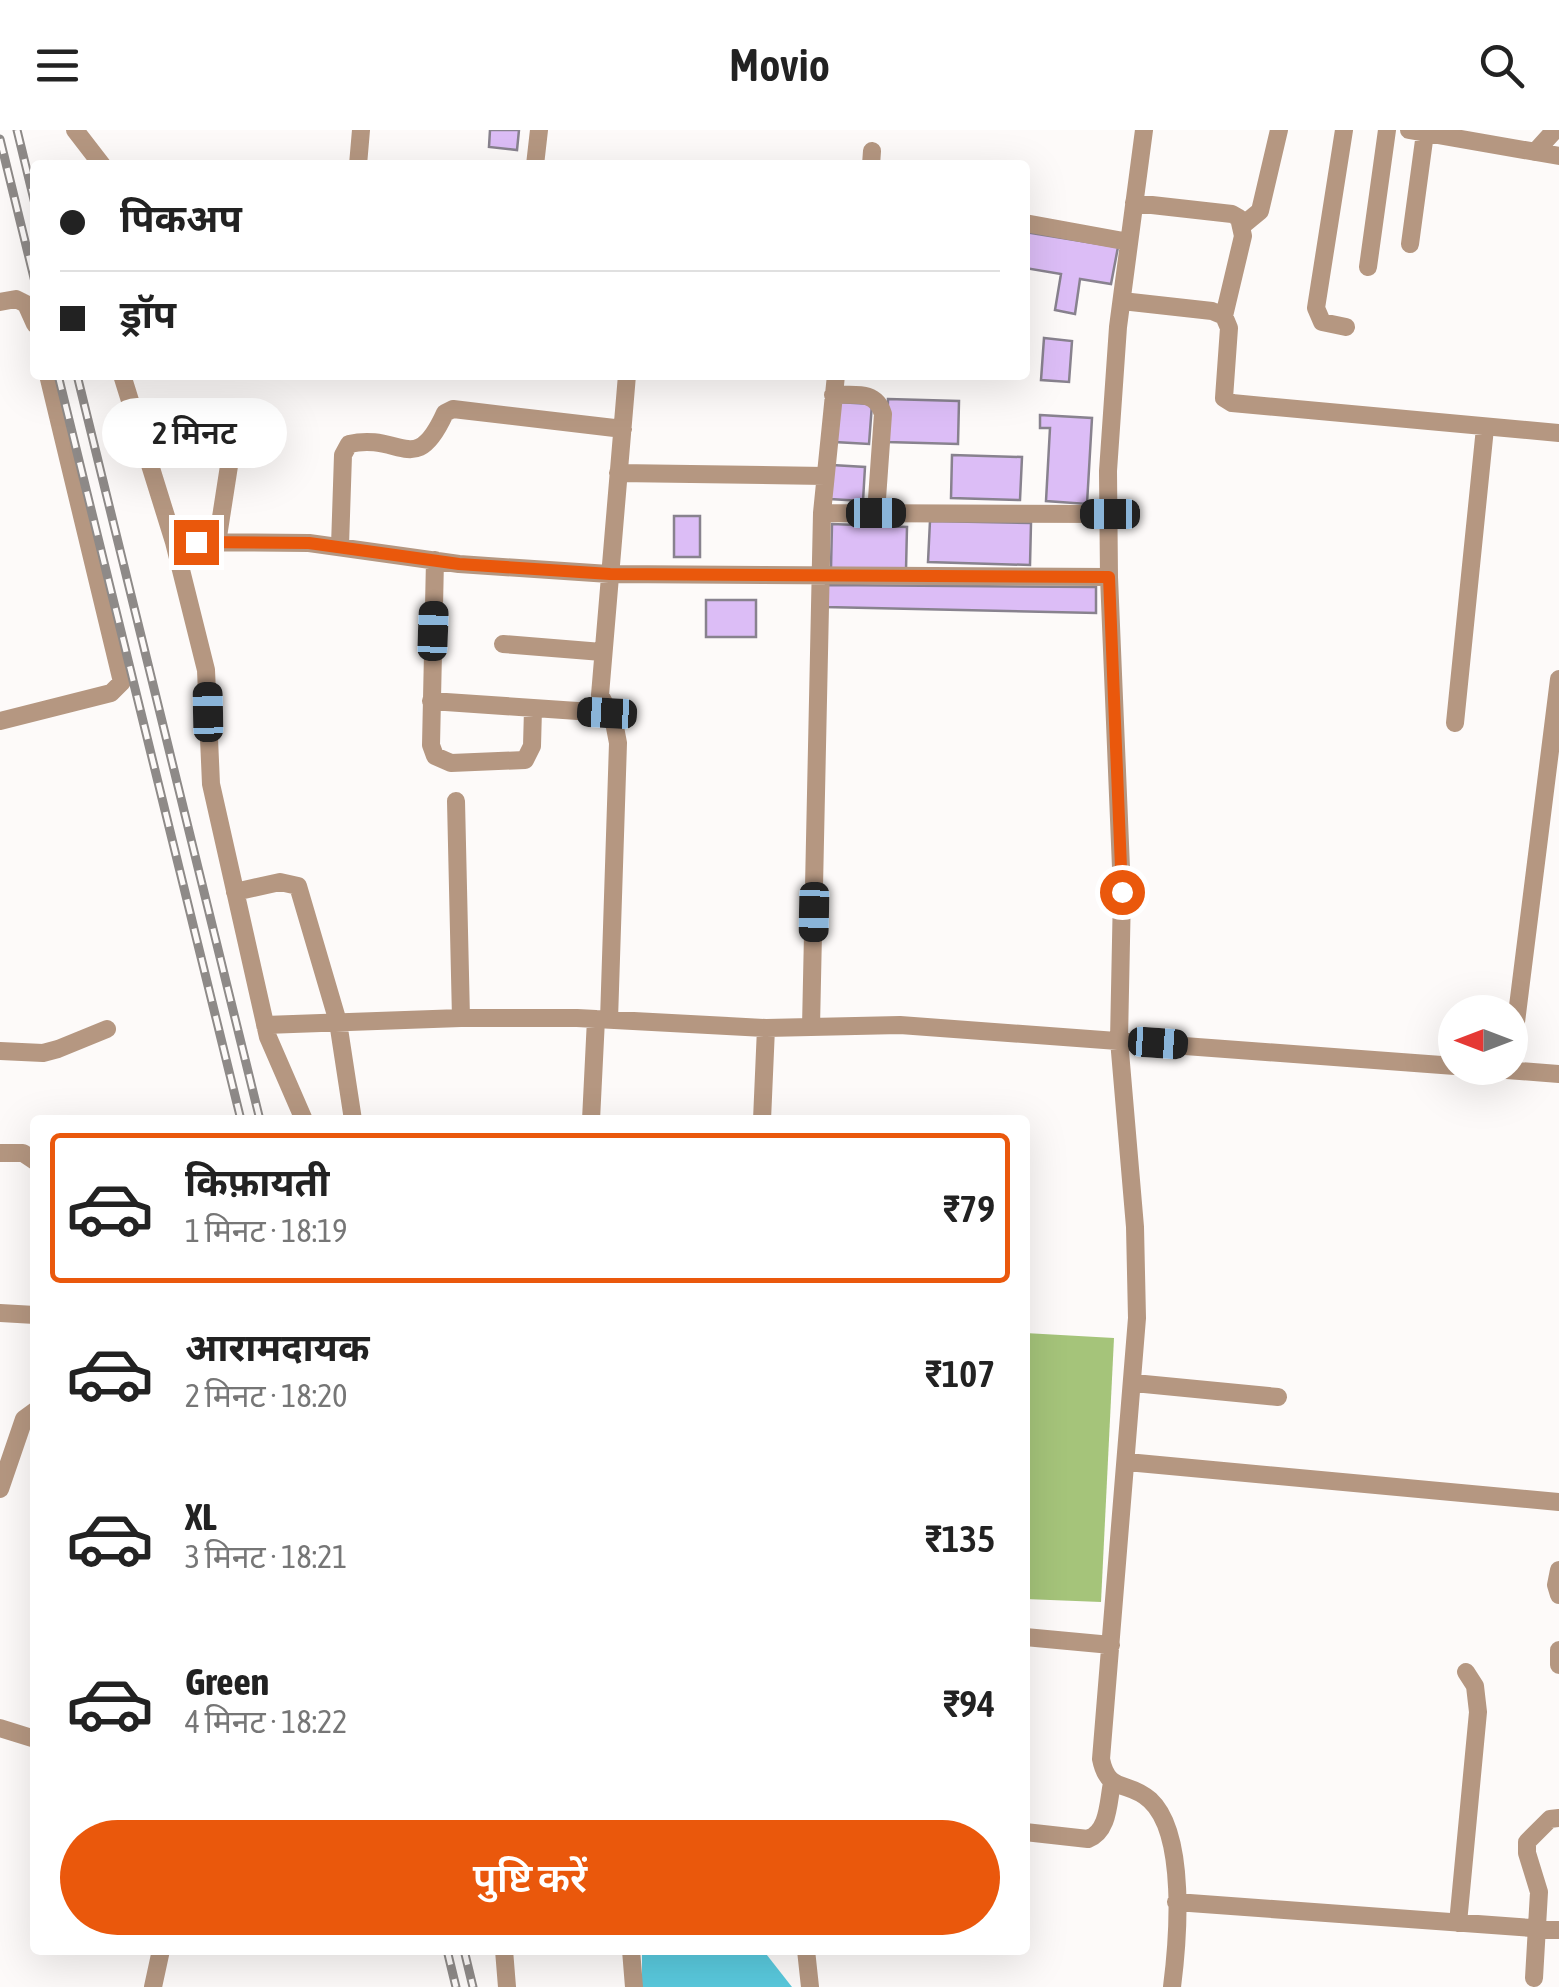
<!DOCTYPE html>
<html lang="hi">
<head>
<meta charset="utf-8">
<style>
  body { margin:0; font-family:"Asap Condensed","Noto Sans Devanagari",sans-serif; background:#f2f2f2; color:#222; height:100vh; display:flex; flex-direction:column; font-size:38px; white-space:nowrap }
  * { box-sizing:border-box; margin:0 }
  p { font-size:32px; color:#767676 }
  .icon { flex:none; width:55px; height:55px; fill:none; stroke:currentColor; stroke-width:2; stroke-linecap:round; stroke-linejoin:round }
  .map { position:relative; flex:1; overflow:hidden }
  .sheet { position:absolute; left:30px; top:985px; width:1000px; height:840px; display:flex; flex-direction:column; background:#fff; border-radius:10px; box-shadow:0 10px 40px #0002 }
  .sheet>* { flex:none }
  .banner { position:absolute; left:30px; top:30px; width:1000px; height:220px; border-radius:10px; box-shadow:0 10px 40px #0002; display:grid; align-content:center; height:220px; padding:0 30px; background:#fff }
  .needle { width:65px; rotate:270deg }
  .controls { position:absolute; left:1438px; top:865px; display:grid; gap:20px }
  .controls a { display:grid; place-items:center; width:90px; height:90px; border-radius:50%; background:#fff; box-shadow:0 10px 40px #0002; font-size:50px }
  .end { position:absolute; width:45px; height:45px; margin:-22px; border:12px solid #ea580c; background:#fff; box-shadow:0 0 0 5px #fff }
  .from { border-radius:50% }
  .bubble { position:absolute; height:70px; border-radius:35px; background:#fff; box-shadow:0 10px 40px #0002; font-size:32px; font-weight:600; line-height:70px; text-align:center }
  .car { position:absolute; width:30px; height:60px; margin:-30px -15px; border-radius:12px; box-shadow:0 0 8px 2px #0007; background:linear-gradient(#222 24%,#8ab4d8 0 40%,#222 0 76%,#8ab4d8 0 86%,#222 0) }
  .banner b { display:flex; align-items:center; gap:35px; height:95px; font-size:38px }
  .banner b+b { border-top:2px solid #e0e0e0 }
  .banner i { width:25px; height:25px; background:#222 }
  ul { padding:18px 0 0; list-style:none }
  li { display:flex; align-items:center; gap:30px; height:150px; margin:0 20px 15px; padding:0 10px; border:5px solid transparent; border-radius:10px }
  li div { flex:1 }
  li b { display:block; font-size:38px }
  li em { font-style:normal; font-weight:600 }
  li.current { border-color:#ea580c }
  li>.icon { width:90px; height:90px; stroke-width:1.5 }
  .action { display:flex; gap:20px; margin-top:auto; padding:20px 30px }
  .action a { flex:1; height:115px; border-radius:60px; background:#ea580c; color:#fff; font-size:40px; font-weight:600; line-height:115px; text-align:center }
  header { display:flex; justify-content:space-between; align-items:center; height:130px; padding:0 30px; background:#fff; font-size:45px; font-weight:600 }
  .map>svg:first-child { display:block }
  .forest { fill:#a5c47a }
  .water { fill:#59c9dd }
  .building { fill:#dcbdf6; stroke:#88828e; stroke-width:2.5 }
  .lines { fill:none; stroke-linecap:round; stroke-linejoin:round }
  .minor { stroke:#b59781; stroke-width:18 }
  .rail-casing { stroke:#8e8a88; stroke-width:9 }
  .rail { stroke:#fdfaf9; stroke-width:5; stroke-dasharray:15; stroke-linecap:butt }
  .route { stroke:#ea580c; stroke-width:12 }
</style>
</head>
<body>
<header><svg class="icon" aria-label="menu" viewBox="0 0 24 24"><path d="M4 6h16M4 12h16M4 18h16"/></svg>Movio<svg class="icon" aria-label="search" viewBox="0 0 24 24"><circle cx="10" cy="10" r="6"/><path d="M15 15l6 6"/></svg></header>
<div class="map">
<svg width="1559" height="1857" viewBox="0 0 1559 1857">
  <rect width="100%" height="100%" fill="#fdfaf9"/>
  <path class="forest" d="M1025 1203 1114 1208 1101 1472 1025 1469Z"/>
  <path class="water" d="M642 1820H763L792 1857H642Z"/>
  <path class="building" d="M490 0H519L517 20 489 17Z
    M1025 102 1118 117 1111 154 1080 149 1075 184 1055 180 1061 144 1025 138Z
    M1044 208 1072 211 1069 252 1041 250Z
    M888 269 959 271 958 314 887 312Z
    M837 272 872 274 869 314 835 312Z
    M1040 285 1092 288 1087 374 1046 371 1050 298H1040Z
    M952 325 1022 327 1020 370 951 368Z
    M832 335 865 337 863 371 830 369Z
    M674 386H700V427H674Z
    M930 391 1031 393 1030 435 928 432Z
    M832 394 907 397 906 440 831 438Z
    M826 455 1096 457V483L825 477Z
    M706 470H756V507H706Z"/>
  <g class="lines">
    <path class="minor" d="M75 0 102 35
      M1144 0 1118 197 1108 341 1109 447 1122 762 1119 910 1135 1097 1137 1188 1101 1629C1108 1664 1128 1650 1150 1670 1187 1704 1178 1810 1172 1857
      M1344 0 1316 178 1322 192 1346 197
      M1409 0 1559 26
      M1535 22 1555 0
      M358 35 361 0
      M535 35 539 0
      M871 35 872 21
      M1134 73 1232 84 1239 88 1243 106 1224 186
      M1025 93 1129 112
      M1243 95 1260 81 1279 0
      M1410 114 1425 3
      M1368 137 1387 0
      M1122 171 1212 181 1224 186 1229 198 1224 268 1232 273 1559 303
      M0 172 16 169 26 174 35 194
      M122 245 174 412 206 540 211 654 268 907 304 990
      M833 265C855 265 876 260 883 284L876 383
      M618 343 825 346
      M822 383 1111 384
      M174 412 309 413 459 434 609 444 1109 447
      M217 413 238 278
      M340 416 343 325 349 314C401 302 415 349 445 283L453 279 623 299
      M435 430 431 615 435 626 451 633 525 630 532 616 533 579
      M503 514 602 522
      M431 571 607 583
      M0 591 111 563 122 552 48 245
      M1455 593 1485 298
      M456 671 461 888
      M235 762 280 752 298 756 338 892 353 990
      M609 890 618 613 614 592 600 565 627 245
      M265 895 461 888H577L766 898 900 895 1455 936
      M811 897 822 383 836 245
      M0 921 43 923 58 919 107 899
      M1480 938 1559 944
      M1510 940 1559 549
      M591 990 596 889
      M762 990 766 898
      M0 1023H23L35 1031
      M0 1183 35 1185
      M1134 1253 1278 1267
      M1127 1332 1559 1372
      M0 1359 24 1289 35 1281
      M1559 1440 1556 1455 1559 1465
      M1025 1507 1111 1515
      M1559 1520V1535
      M0 1598 35 1609
      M1025 1702 1088 1709C1109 1701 1108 1672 1112 1653
      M1176 1772 1559 1800
      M1458 1793 1478 1582 1475 1556 1466 1542
      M504 1820 507 1857
      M631 1820 634 1857
      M806 1820 810 1857
      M1534 1848 1539 1762 1527 1723V1712L1550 1689 1559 1688
      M153 1857 161 1820"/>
    <g class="rail-casing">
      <path id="rail" d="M17 0 35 74
        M0 9 35 152
        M58 245 241 990
        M77 245 260 990
        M447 1820 456 1857
        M464 1820 473 1857"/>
    </g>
    <use href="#rail" class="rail"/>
  </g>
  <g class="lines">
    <path class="route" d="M196 412 309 413 459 434 610 444 1109 447 1122 762"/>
  </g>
</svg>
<div class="controls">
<a><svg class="needle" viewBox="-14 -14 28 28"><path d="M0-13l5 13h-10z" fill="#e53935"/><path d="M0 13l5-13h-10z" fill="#767676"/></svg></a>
</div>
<i class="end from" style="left:1122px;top:762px"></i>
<i class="end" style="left:196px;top:412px"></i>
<div class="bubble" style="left:102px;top:268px;width:185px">2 मिनट</div>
<i class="car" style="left:876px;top:383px;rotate:90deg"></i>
<i class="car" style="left:1110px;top:384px;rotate:270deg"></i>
<i class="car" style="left:433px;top:501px;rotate:2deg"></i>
<i class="car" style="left:208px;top:582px;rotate:359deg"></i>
<i class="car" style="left:607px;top:583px;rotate:273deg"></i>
<i class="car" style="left:814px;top:782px;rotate:181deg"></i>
<i class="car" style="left:1158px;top:913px;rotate:94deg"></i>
<div class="banner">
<b><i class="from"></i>पिकअप</b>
<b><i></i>ड्रॉप</b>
</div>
<section class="sheet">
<ul>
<li class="current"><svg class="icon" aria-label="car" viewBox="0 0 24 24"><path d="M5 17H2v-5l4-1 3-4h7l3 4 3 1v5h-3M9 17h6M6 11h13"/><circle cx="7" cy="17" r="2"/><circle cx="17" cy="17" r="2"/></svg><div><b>किफ़ायती</b><p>1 मिनट · 18:19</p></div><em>₹79</em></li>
<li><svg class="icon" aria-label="car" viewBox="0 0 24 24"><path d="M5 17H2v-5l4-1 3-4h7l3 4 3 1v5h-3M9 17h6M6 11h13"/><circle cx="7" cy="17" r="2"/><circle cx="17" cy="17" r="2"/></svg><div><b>आरामदायक</b><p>2 मिनट · 18:20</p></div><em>₹107</em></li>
<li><svg class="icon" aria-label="car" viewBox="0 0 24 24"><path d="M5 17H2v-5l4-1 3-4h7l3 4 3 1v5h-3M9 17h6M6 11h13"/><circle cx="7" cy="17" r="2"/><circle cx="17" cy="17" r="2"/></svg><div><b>XL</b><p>3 मिनट · 18:21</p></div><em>₹135</em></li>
<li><svg class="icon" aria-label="car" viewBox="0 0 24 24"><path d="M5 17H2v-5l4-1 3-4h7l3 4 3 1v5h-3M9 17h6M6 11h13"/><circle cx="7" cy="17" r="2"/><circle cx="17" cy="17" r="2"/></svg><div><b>Green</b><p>4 मिनट · 18:22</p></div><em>₹94</em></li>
</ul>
<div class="action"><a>पुष्टि करें</a></div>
</section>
</div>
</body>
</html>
